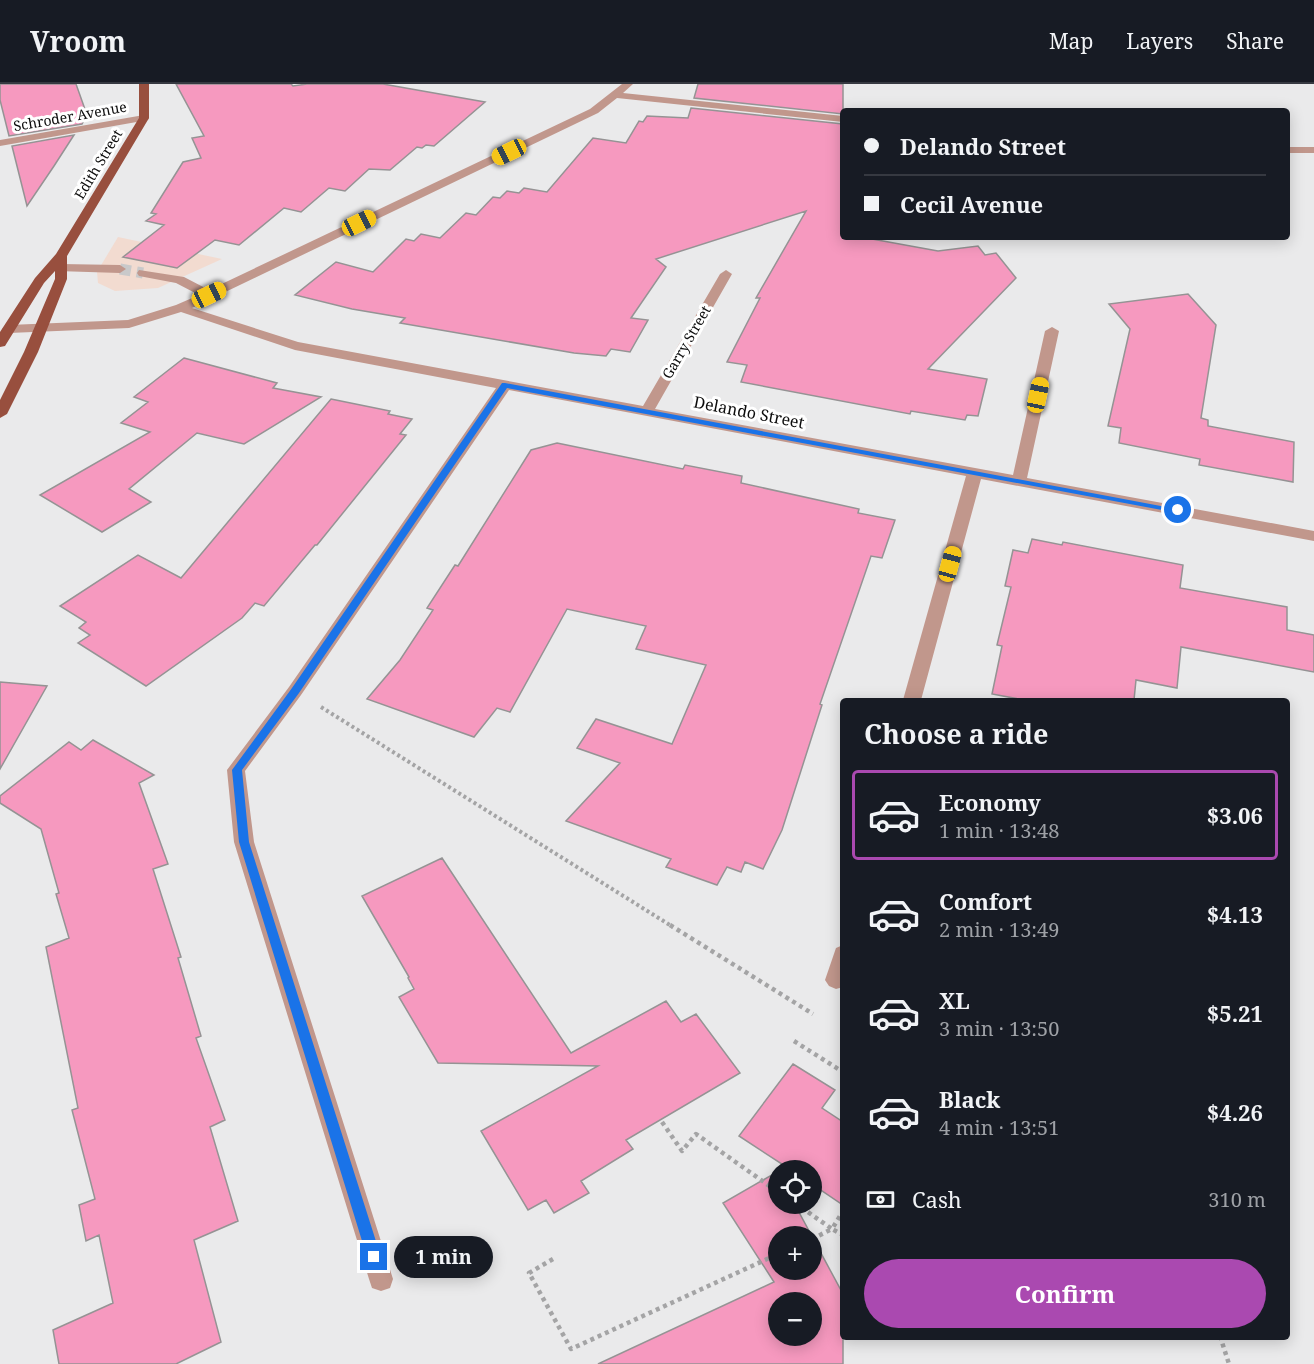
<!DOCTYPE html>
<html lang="en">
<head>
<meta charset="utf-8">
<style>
  body { margin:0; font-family:"Noto Serif",serif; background:#20242c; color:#f1f3f6; height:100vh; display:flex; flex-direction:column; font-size:22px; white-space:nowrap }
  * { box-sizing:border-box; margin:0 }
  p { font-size:20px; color:#9ea1a6 }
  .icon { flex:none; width:33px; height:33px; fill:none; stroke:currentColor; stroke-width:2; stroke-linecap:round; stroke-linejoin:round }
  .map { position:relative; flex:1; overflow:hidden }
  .details { position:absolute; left:840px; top:614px; width:450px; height:642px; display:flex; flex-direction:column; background:#171b24; border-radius:6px; box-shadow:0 3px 15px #0003 }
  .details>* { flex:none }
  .guide { position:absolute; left:840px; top:24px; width:450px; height:132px; border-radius:6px; box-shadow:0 3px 15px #0003; display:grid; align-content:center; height:132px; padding:0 24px; background:#171b24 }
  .tools { position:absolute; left:768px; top:1076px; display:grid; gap:12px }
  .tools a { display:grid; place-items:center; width:54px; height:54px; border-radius:50%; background:#171b24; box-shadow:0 3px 15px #0003; font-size:30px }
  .end { position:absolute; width:27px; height:27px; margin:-14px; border:8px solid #1a73e8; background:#fff; box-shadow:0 0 0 3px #fff }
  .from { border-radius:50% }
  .bubble { position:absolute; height:42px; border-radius:21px; background:#171b24; box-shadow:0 3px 15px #0003; font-size:20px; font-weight:700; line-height:42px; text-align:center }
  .car { position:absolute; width:18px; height:36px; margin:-18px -9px; border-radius:8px; box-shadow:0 0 4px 2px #0007; background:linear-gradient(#f5c518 24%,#345 0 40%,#f5c518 0 76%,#345 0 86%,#f5c518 0) }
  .guide b { display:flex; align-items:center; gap:21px; height:57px; font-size:22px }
  .guide b+b { border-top:2px solid #363941 }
  .guide i { width:15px; height:15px; background:#f1f3f6 }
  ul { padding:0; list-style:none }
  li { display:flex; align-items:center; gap:18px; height:90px; margin:0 12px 9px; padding:0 12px; border:3px solid transparent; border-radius:6px }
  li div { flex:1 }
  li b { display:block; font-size:22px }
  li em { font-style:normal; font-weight:700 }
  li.on { border-color:#aa49b0 }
  li>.icon { width:54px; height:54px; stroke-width:1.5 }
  h2 { padding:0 24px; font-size:27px; line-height:72px }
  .pay { display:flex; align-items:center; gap:15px; height:66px; padding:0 24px; font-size:22px }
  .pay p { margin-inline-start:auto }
  .button { display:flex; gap:12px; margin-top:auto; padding:12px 24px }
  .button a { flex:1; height:69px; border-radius:36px; background:#aa49b0; color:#fff; font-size:24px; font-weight:700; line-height:69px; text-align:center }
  header { display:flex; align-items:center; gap:36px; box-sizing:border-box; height:84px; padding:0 30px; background:#171b24; border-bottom:2px solid #363941 }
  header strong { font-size:28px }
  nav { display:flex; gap:33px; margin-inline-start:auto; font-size:21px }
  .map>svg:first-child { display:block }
  .commercial { fill:#f2dbd0 }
  .building { fill:#f699bf; stroke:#959394; stroke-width:1.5; fill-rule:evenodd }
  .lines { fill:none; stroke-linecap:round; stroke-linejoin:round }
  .minor-tunnel { stroke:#c9c9ca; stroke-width:11; stroke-dasharray:11 6; stroke-linecap:butt }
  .path-far1 { stroke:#a4a4a5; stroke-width:4; stroke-dasharray:3 3; stroke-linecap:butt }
  .path { stroke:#a4a4a5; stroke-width:4.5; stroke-dasharray:4 4; stroke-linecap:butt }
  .minor { fill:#c1978c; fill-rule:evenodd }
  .major { fill:#984f3e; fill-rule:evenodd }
  .route { fill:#1a73e8 }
  .labels { text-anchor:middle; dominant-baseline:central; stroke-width:6; stroke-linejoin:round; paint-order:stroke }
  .far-street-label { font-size:14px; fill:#0c0c0c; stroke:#fff }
  .street-label { font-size:16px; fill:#0c0c0c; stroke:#fff }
</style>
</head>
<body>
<header>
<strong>Vroom</strong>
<nav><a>Map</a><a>Layers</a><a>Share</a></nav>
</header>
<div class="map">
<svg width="1314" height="1280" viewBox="0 0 1314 1280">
  <rect width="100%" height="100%" fill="#eaeaeb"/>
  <path class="commercial" d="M118 153 222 175 158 204 115 207 98 199 97 188Z"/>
  <path class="building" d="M0 0H76L87 31 82 40 9 52 0 16Z
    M176 0H291L293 2 307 0H383L485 18 434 62 426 61 422 64 417 63 390 86 369 85 345 107 329 104 301 128 284 124 239 161 215 156 177 184 123 173 164 141 146 137 156 130 151 129 183 78 201 74 192 54 204 52Z
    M698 0H843V30L694 14Z
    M691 24 843 40V153H861L938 167 978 162 985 171 996 169 1016 194 928 285 987 295 978 332 967 331 965 336 911 327 910 330 741 298 747 281 727 278 760 214H756L806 127 656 175 666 183 631 234 648 236 630 268 611 265 606 272 574 269 400 239 405 234 352 225 295 211 336 178 373 188 406 155 414 157 421 150 440 154 466 129 476 131 493 113 500 114 507 107 519 109 524 104 547 108 593 54 626 59 639 37 643 38 647 32 688 34Z
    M74 51 54 82 27 122 12 62Z
    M1188 210 1216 241 1201 334 1208 336V342L1294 358 1293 398 1199 381 1200 375 1119 359 1121 344 1108 342 1130 245 1109 220Z
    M184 274 277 299 273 304 321 313 244 360 197 349 129 405 151 418 102 448 40 411 150 348 121 339 148 318 134 313Z
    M331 315 390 327 388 330 412 335 400 350 406 351 317 461H315L264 522 255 519 242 534 146 602 78 559 90 551 79 544 86 538 60 522 138 471 181 494Z
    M557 359 683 385 685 381 742 392 741 399 859 425 858 429 895 436 882 474 871 472 820 620 822 621 782 746 763 785 745 778 741 788 727 783 717 801 666 783 671 775 566 737 620 679 577 664 596 635 672 660 706 581 636 565 646 542 567 525 510 628 497 624 474 653 367 615 400 576 433 526 427 524 455 481 458 482 531 366Z
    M1032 455 1062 461 1063 458 1183 481 1180 504 1287 523V546L1314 551V588L1181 563 1177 604 1136 596 1134 616H1024L992 610 1002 562 997 561 1011 503 1005 502 1013 466 1028 469Z
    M0 598 47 602 0 685Z
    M93 656 154 691 139 699 168 780 153 785 181 873 178 874 201 952 196 954 225 1036 210 1043 238 1137 194 1156 221 1258 176 1280H59L53 1246 113 1219 99 1151 86 1157 79 1121 95 1115 72 1026 78 1024 46 863 69 854 56 810 59 809 41 745 0 719V712L69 658 81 666Z
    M442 774 571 969 666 917 681 938 696 930 740 989 626 1056 633 1065 581 1097 589 1109 554 1129 546 1116 528 1126 481 1047 598 982 438 979 399 913 414 905 408 894 409 893 362 812Z
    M793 980 835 1006 822 1024 843 1038V1121L812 1100V1086H791L739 1052Z
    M777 1088 778 1119H794L843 1210V1280H598L774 1198 723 1119ZM778 1152H812V1185H778ZM778 1218H812V1251H778Z"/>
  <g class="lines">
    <path class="minor-tunnel" d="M120 185 143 189"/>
    <path class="path-far1" d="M321 623 673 843"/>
    <path class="path" d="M670 841 813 930
      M794 957 843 988
      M662 1038 682 1067 696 1050 778 1108
      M795 1119 832 1145 843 1127
      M812 1155 832 1145 843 1151
      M553 1175 529 1189 571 1265 778 1170
      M1220 1252 1229 1280"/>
    <path class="minor" d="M622 0H633L623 9 843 32V38L617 14 598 29 192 224 298 258 643 322 720 190 726 186 732 190 655 325 1013 391 1045 247 1052 243 1059 247 1027 394 1314 447V457L981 395 921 616H903L966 392 509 306 301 611 245 687 254 758 393 1195 390 1204 381 1207 372 1204 369 1195 234 758 227 686 289 603 496 304 295 266 181 228 129 244 9 249 2 245 9 241 128 236 176 221 199 211 176 199 139 192 137 189 139 186 184 193 209 206 590 25Z
      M144 31 149 34 148 36 0 62V56Z
      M1287 63H1314V69H1287Z
      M61 180 120 181 126 185 120 189 57 187 55 184Z
      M843 861V903L836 905 829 902 825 896 836 864Z"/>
    <path class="major" d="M139 0H149V34L67 172V195L38 268 7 330 0 334V316L24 268 55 195V187L44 199 5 262 0 263V248L35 194 56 170 139 34Z"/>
  </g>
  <path class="route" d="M505 299 1182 426 1178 429 507 304 299 609 242 686 249 758 381 1173 379 1178 374 1179 369 1178 367 1173 239 758 232 686 292 604 502 299Z"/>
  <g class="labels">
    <g class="far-street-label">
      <text transform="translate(70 32) rotate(-10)">Schroder Avenue</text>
      <text transform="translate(98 80) rotate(-59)">Edith Street</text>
      <text transform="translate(686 258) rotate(-60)">Garry Street</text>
    </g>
    <g class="street-label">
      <text transform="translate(749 328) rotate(11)">Delando Street</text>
    </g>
  </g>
</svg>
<div class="tools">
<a><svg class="icon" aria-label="locate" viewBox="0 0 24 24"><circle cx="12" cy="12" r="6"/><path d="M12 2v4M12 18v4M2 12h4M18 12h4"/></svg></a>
<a>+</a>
<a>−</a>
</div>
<i class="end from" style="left:1178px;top:426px"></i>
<i class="end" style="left:374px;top:1173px"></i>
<div class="bubble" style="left:394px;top:1152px;width:99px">1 min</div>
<i class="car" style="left:509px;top:68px;rotate:244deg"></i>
<i class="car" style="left:359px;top:139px;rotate:64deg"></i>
<i class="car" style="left:209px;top:211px;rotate:65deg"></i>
<i class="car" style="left:1038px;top:311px;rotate:12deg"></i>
<i class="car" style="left:950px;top:480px;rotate:15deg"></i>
<div class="guide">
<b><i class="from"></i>Delando Street</b>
<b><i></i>Cecil Avenue</b>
</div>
<section class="details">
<h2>Choose a ride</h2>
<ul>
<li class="on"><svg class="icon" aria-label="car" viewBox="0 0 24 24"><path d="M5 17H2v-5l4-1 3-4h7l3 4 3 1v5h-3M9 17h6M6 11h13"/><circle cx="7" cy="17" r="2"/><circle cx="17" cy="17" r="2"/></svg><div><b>Economy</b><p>1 min · 13:48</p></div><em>$3.06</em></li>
<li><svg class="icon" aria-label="car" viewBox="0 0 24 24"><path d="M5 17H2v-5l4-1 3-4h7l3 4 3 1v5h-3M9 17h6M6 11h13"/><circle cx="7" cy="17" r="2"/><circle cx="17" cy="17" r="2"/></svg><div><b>Comfort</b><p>2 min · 13:49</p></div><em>$4.13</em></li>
<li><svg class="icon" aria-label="car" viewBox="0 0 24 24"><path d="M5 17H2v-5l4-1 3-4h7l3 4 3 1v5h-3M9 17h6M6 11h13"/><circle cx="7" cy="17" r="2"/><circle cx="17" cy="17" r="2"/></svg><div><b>XL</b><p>3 min · 13:50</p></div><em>$5.21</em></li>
<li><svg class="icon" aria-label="car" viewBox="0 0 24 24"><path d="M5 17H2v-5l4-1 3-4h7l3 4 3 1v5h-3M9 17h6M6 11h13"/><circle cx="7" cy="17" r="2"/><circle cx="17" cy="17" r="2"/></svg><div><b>Black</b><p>4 min · 13:51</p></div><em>$4.26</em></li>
</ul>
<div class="pay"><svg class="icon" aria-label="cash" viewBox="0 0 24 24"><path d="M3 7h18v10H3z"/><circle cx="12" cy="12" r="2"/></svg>Cash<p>310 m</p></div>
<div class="button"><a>Confirm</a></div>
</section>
</div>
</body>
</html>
